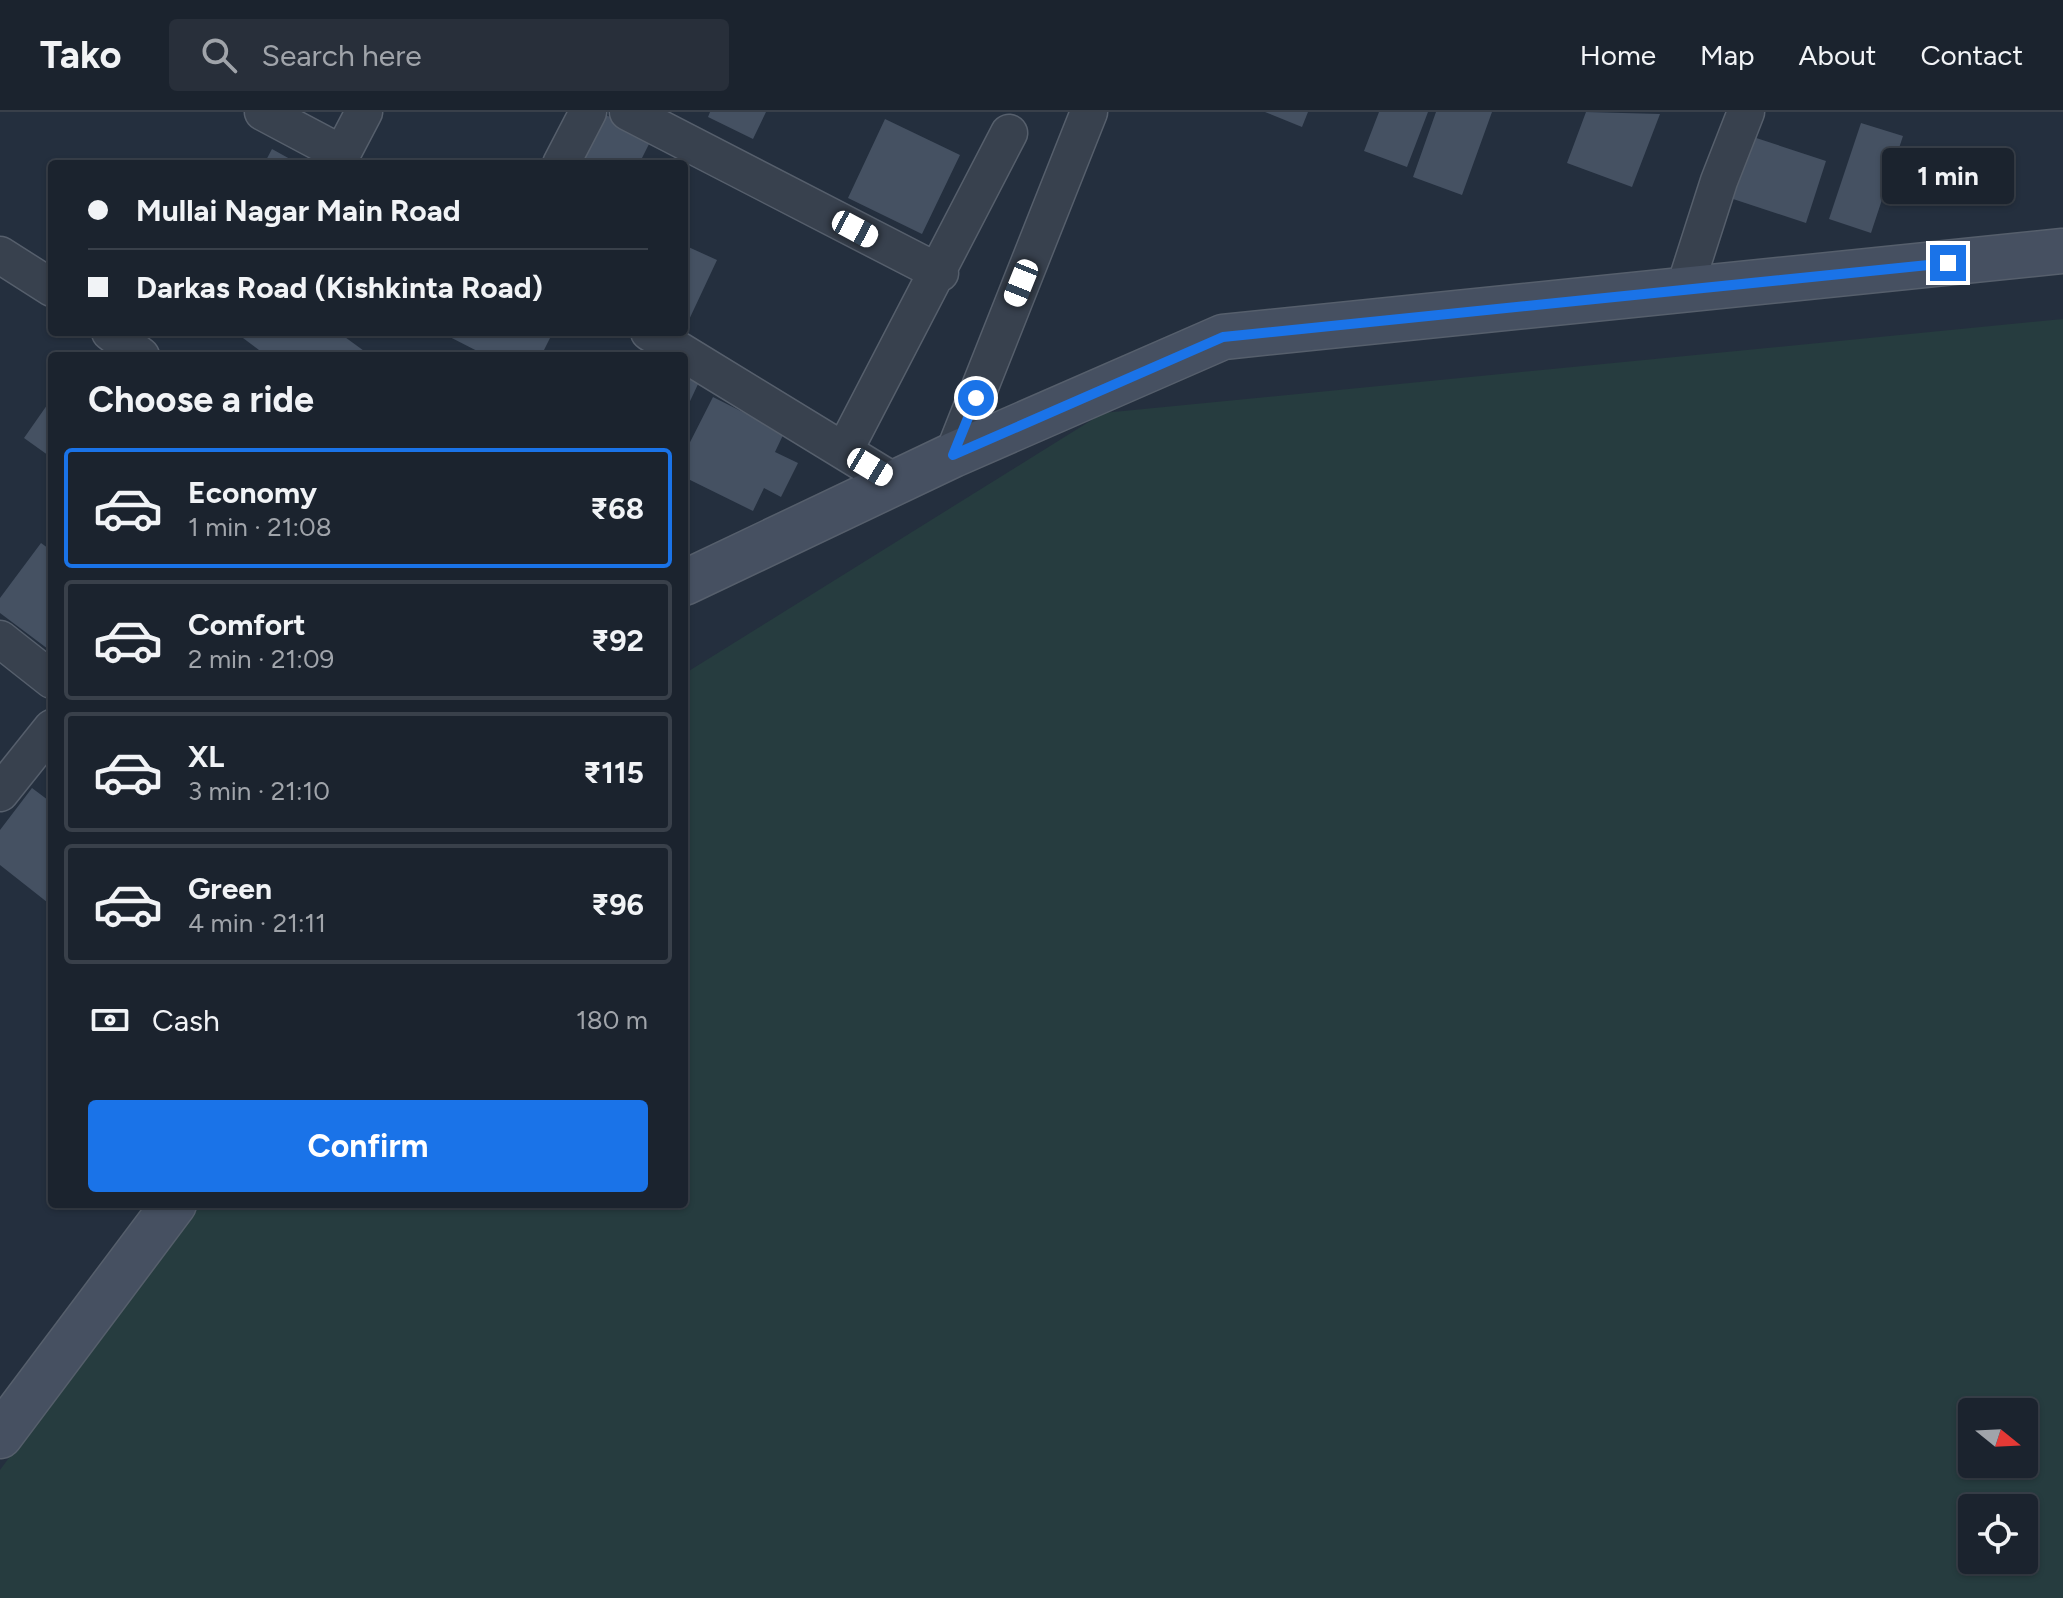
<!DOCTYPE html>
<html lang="en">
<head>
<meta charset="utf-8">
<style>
  body { margin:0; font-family:Figtree,sans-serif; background:#282f3a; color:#f1f3f6; height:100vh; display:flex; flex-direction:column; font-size:30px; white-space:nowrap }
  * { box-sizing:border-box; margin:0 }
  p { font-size:26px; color:#a0a4aa }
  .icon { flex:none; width:44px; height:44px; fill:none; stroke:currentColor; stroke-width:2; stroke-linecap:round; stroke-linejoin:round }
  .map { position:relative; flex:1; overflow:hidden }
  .details { position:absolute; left:48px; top:240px; width:640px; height:856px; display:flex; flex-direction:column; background:#1b232e; border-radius:8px; box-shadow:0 2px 6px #0004,0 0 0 2px #39404a }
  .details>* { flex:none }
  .hud { position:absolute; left:48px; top:48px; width:640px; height:176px; border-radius:8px; box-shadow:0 2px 6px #0004,0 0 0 2px #39404a; display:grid; align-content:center; height:176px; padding:0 40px; background:#1b232e }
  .needle { width:52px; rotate:108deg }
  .controls { position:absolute; left:1958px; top:1286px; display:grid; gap:16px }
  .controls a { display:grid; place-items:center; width:80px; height:80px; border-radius:8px; background:#1b232e; box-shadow:0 2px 6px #0004,0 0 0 2px #39404a; font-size:40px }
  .end { position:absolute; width:36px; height:36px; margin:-18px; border:10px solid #1a73e8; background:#fff; box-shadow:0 0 0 4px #fff }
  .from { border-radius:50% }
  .bubble { position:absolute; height:56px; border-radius:8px; background:#1b232e; box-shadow:0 2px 6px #0004,0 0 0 2px #39404a; font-size:26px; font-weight:700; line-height:56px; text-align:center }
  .car { position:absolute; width:24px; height:48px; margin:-24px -12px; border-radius:10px; box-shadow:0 0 6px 2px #0007; background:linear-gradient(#fff 24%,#345 0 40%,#fff 0 76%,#345 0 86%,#fff 0) }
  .hud b { display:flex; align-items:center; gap:28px; height:76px; font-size:30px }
  .hud b+b { border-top:2px solid #39404a }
  .hud i { width:20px; height:20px; background:#f1f3f6 }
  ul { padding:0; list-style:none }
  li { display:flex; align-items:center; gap:24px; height:120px; margin:0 16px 12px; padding:0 24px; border:4px solid #39404a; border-radius:8px }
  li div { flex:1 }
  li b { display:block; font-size:30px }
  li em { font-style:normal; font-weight:700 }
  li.active { border-color:#1a73e8 }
  li>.icon { width:72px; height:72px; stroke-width:1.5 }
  h2 { padding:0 40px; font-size:36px; line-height:96px }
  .pay { display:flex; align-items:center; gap:20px; height:88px; padding:0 40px; font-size:30px }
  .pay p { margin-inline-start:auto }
  .button { display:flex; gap:16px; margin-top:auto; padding:16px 40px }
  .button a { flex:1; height:92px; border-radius:8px; background:#1a73e8; color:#fff; font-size:32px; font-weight:700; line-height:92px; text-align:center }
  header { display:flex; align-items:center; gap:48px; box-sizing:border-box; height:112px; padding:0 40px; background:#1b232e; border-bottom:2px solid #39404a }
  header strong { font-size:38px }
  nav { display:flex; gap:44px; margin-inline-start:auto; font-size:28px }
  .search { width:560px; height:72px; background:#282f3a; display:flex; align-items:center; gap:20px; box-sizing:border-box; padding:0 28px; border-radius:8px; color:#a0a4aa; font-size:30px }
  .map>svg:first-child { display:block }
  .green { fill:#263c3f; fill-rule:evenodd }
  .building { fill:#455162 }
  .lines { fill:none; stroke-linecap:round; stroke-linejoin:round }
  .minor-casing { stroke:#565f6c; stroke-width:39 }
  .secondary-casing { stroke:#565f6c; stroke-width:47 }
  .minor { stroke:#38414e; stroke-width:36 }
  .secondary { stroke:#465061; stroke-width:44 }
  .route { stroke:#1a73e8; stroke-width:10 }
</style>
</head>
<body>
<header>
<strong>Tako</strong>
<div class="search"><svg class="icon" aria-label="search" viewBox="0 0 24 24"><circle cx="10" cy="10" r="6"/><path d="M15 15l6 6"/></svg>Search here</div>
<nav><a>Home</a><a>Map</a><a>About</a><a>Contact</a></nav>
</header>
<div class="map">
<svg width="2063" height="1486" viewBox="0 0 2063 1486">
  <rect width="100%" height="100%" fill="#242f3e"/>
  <path class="green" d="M2063 207V1486H0V1358L194 1092H684V562L1103 301ZM1972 1300H2024V1352H1972ZM1972 1396H2024V1448H1972Z"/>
  <path class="building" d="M710 0H766L753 27 708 5Z
    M1265 0H1308L1302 15Z
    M1379 0H1428L1407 55 1364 39Z
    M1436 0H1492L1462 83 1413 65Z
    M1586 0 1660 2 1632 75 1567 51Z
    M604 2 652 26 639 52H590L581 47Z
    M885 7 960 43 922 122 848 86Z
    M1861 11 1903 24 1871 121 1829 107Z
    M1741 21 1826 49 1806 111 1721 83Z
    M272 37 299 52H264Z
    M684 133 717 148 687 212 684 210Z
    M235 220H338L371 244H267Z
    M440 220H553L541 244H487Z
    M684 263 699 270 684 302Z
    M713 285 784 321 775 340 798 351 781 385 764 376 753 399 684 365V342Z
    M52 286V346L24 326Z
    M41 431 52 439V540L0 501V486Z
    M32 676 52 691V794L0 753V718Z"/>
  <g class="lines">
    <g class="minor-casing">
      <path id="minor" d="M263 0 342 42 364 0
        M628 0 940 161
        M561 52 588 0
        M0 143 52 176
        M1684 178 1719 69 1746 0
        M110 220 141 244
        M649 220 896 371
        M844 339 1009 21
        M953 343 1089 0
        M0 527 52 568
        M0 681 52 616"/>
    </g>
    <g class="secondary-casing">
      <path id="secondary" d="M684 471 953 343 1223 225 2063 139
        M0 1324 174 1092"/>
    </g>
    <use href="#minor" class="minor"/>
    <use href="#secondary" class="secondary"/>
  </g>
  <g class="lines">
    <path class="route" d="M976 286 953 343 1223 225 1948 151"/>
  </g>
</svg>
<div class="controls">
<a><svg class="needle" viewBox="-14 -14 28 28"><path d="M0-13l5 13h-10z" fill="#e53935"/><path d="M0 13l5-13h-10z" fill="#a0a4aa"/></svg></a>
<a><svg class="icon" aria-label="locate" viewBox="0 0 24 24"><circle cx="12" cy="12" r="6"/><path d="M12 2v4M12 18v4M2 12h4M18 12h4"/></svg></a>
</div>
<i class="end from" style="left:976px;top:286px"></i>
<i class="end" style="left:1948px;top:151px"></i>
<div class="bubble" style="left:1882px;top:36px;width:132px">1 min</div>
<i class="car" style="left:855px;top:117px;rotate:118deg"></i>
<i class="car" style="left:1021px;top:171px;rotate:202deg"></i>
<i class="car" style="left:870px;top:355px;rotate:121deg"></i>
<div class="hud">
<b><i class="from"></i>Mullai Nagar Main Road</b>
<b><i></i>Darkas Road (Kishkinta Road)</b>
</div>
<section class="details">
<h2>Choose a ride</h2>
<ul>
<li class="active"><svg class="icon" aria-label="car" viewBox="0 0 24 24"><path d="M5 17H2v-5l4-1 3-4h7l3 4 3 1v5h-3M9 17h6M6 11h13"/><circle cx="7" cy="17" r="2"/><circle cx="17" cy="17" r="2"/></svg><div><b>Economy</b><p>1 min · 21:08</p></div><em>₹68</em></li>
<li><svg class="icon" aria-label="car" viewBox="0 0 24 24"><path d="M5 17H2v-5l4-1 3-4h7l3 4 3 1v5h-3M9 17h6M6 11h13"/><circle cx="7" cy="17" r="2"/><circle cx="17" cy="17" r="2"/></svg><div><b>Comfort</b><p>2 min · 21:09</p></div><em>₹92</em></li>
<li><svg class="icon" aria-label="car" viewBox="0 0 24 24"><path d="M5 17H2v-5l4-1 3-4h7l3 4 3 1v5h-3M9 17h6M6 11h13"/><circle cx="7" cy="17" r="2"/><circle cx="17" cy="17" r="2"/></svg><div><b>XL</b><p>3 min · 21:10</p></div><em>₹115</em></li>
<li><svg class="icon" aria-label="car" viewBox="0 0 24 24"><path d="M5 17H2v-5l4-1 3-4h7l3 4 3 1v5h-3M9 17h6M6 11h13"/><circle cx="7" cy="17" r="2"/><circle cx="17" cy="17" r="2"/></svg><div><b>Green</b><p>4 min · 21:11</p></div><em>₹96</em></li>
</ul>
<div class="pay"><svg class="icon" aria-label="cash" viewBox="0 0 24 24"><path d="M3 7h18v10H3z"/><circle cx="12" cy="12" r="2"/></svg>Cash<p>180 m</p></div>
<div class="button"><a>Confirm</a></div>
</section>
</div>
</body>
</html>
